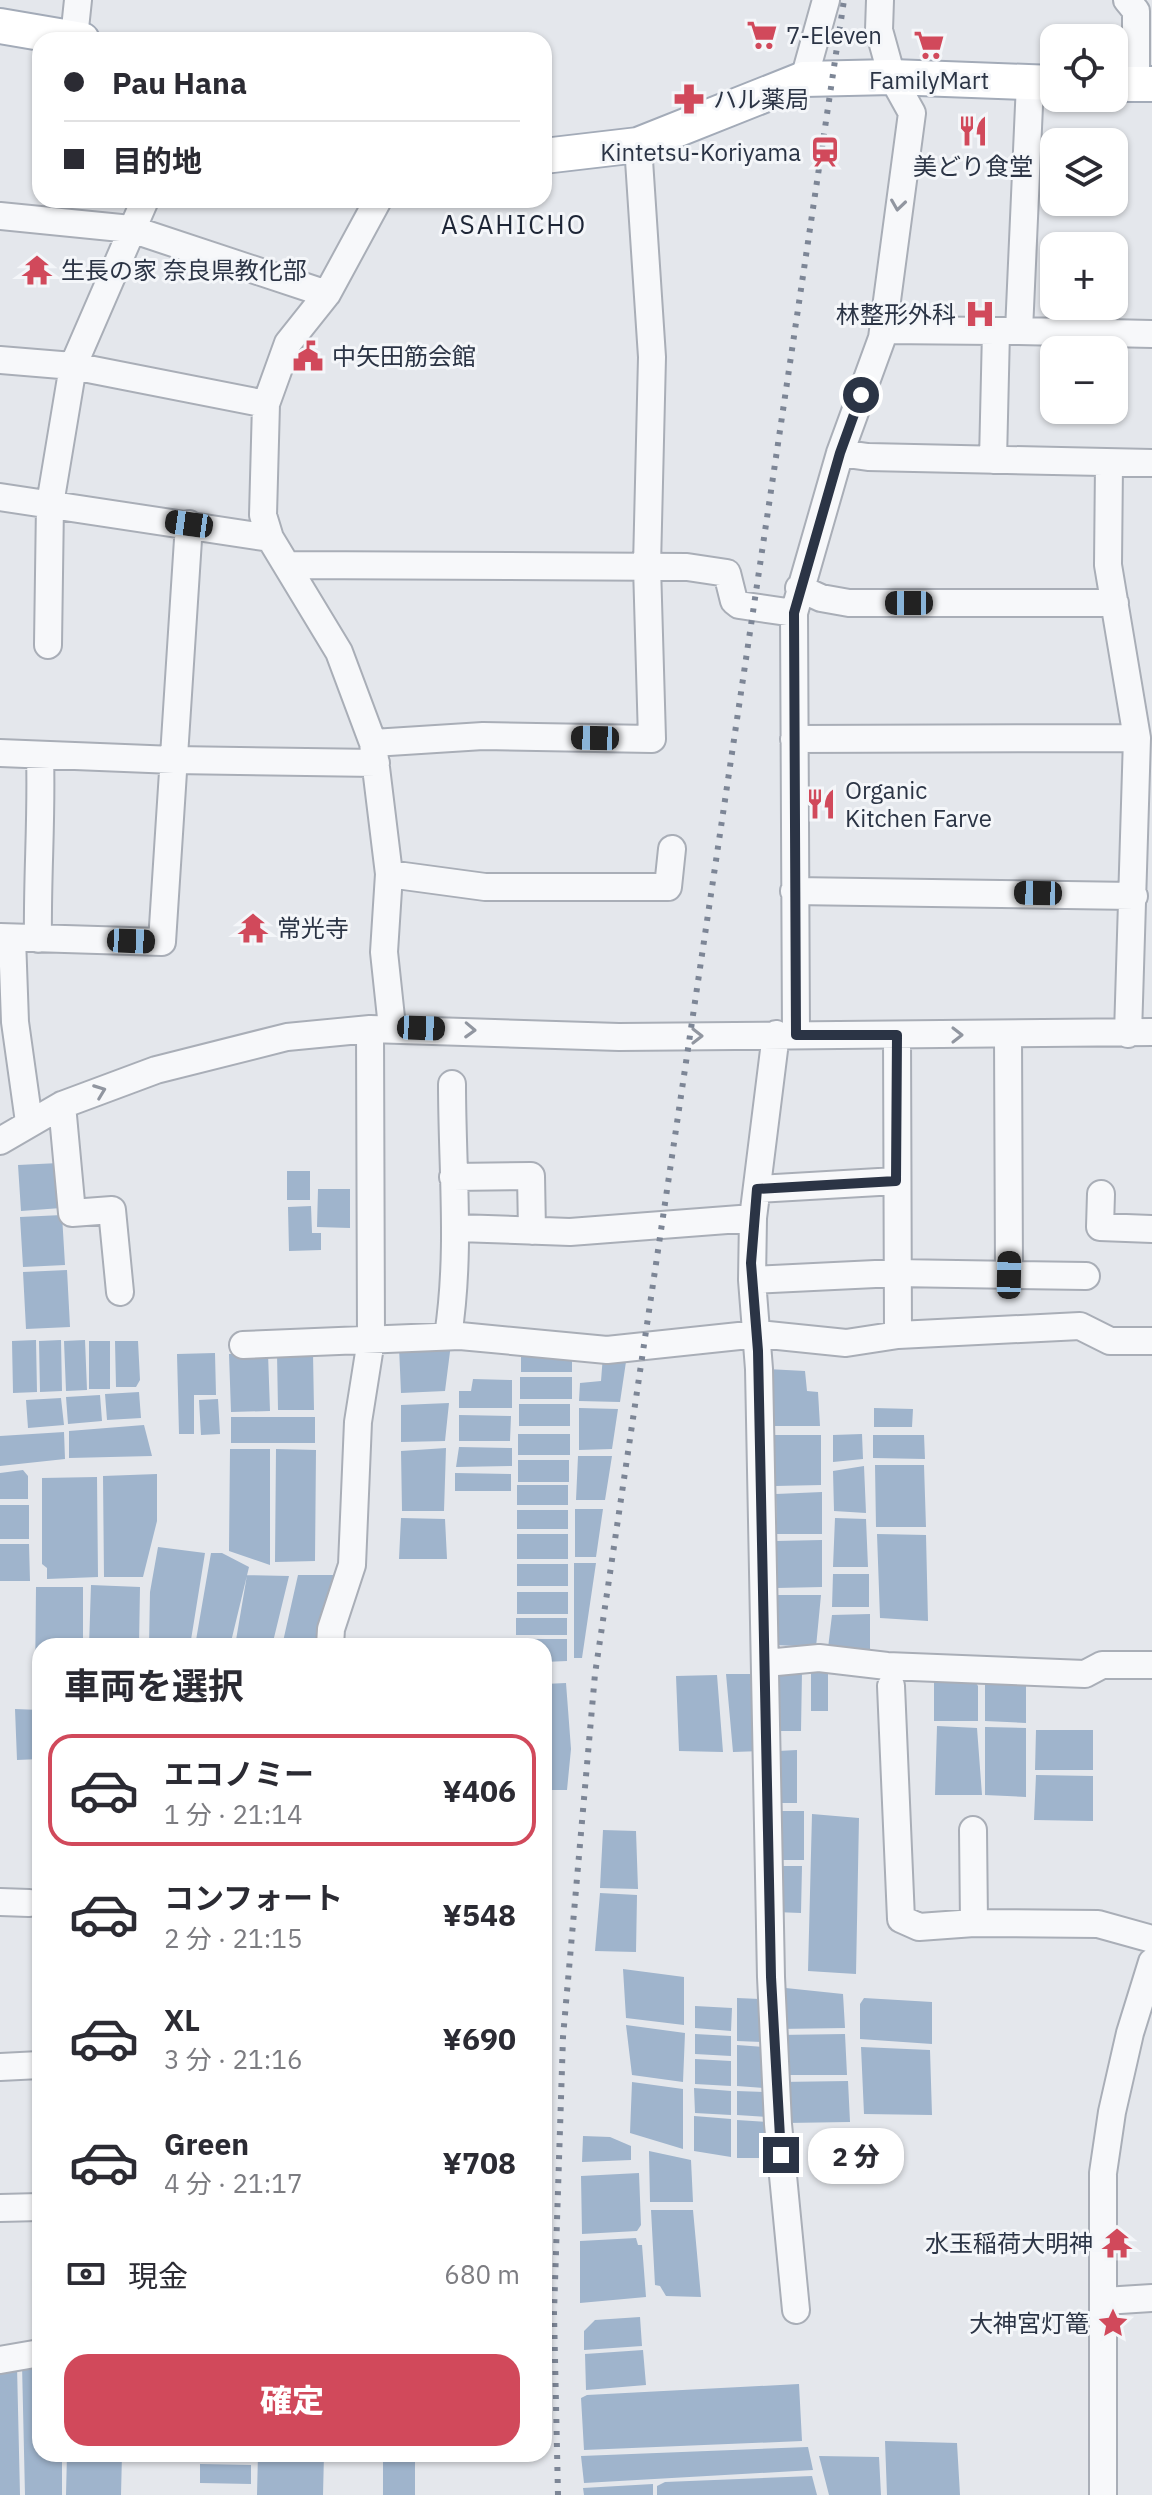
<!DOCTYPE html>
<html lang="ja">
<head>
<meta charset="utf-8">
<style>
  body { margin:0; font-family:"IBM Plex Sans","Noto Sans JP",sans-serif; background:#f7f7f7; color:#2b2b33; height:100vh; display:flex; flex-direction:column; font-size:30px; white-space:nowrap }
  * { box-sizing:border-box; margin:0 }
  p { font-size:26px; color:#7c7c81 }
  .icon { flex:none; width:44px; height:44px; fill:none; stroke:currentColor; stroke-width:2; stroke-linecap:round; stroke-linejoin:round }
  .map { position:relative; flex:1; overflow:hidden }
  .drawer { position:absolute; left:32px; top:1638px; width:520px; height:824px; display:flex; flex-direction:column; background:#fff; border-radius:24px; box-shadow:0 2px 6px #0004 }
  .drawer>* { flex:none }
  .top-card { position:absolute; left:32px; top:32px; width:520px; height:176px; border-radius:24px; box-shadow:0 2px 6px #0004; display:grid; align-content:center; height:176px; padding:0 32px; background:#fff }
  .fabs { position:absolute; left:1040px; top:24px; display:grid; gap:16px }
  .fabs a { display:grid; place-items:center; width:88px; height:88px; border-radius:16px; background:#fff; box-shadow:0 2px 6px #0004; font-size:40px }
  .end { position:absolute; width:36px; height:36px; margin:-18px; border:10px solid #2b3445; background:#fff; box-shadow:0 0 0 4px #fff }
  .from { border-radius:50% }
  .bubble { position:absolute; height:56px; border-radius:24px; background:#fff; box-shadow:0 2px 6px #0004; font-size:26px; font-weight:800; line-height:56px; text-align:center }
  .car { position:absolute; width:24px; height:48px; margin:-24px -12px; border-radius:10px; box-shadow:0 0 6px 2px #0007; background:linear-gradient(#222 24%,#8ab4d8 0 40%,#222 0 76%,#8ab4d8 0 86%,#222 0) }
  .top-card b { display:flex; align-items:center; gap:28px; height:76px; font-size:30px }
  .top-card b+b { border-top:2px solid #e1e1e2 }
  .top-card i { width:20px; height:20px; background:#2b2b33 }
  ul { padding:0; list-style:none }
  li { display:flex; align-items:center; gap:24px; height:112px; margin:0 16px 12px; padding:0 16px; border:4px solid transparent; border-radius:24px }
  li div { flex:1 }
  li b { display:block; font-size:30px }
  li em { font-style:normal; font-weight:800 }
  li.on { border-color:#d1495b }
  li>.icon { width:72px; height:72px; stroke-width:1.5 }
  h2 { padding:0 32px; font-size:36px; line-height:96px }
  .pay { display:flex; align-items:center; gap:20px; height:88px; padding:0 32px; font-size:30px }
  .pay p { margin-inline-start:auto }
  .action { display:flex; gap:16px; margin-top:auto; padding:16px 32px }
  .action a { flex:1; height:92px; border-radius:24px; background:#d1495b; color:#fff; font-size:32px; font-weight:800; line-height:92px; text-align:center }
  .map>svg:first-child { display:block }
  .water { fill:#9fb4cc }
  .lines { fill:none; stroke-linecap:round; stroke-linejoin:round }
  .minor-casing { stroke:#a9aeb7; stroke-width:30 }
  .major-casing { stroke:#a3abb8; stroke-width:38 }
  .minor { stroke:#f7f8fa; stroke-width:26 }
  .major { stroke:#fff; stroke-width:34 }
  .rail { stroke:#7d8696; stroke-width:6; stroke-dasharray:4 8; stroke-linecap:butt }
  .oneway { stroke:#9196a0 }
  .route { stroke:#2b3445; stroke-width:10 }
  .labels { text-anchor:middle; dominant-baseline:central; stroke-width:6; stroke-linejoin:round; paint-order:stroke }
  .poi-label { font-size:24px; fill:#2b3445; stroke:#f4f6f9; text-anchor:start }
  .neighbourhood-label { font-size:26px; letter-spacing:2px; fill:#1d2536; stroke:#f4f6f9 }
</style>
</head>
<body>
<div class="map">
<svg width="1152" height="2495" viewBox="0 0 1152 2495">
  <rect width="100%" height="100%" fill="#e4e7ec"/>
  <path class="water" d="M59 1163 61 1208 21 1211 18 1165Z
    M287 1171H310V1200H287Z
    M318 1189H350V1228L317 1227Z
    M311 1206 312 1233H321V1250L289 1251 288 1207Z
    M62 1215 65 1265 23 1267 20 1217Z
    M67 1270 70 1327 26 1329 23 1272Z
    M36 1340 37 1392 13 1393 12 1341Z
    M61 1340 62 1391 40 1392 39 1341Z
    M85 1340 87 1390 66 1391 64 1341Z
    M89 1341H110V1389H89Z
    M115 1341H138L140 1380 136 1387H116Z
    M451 1344 445 1391 401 1393 399 1347Z
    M521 1352H572V1372H521Z
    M215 1353 216 1395H194V1434H179L177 1354Z
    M268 1353 270 1411 231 1412 229 1354Z
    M277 1353H313L314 1410H278Z
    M603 1355H627L620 1402 579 1401 580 1383 601 1381Z
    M767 1369 805 1371 807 1391 818 1392 820 1426H771Z
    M520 1377H572V1399H520Z
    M473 1379 512 1380V1408H459V1391H471Z
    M139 1392 141 1418 107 1420 105 1394Z
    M100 1395 102 1421 68 1424 66 1397Z
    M61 1398 64 1425 28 1428 26 1400Z
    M218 1399 220 1434 201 1435 199 1400Z
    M449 1403 445 1441 401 1442V1405Z
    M519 1404H570V1426H519Z
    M579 1408 618 1409 612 1449 579 1450Z
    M874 1408 913 1409 912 1427H874Z
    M459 1415 511 1416 510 1441H459Z
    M231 1417H315V1443H231Z
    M144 1425 152 1456 69 1458V1431Z
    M64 1432 65 1459 0 1466V1436Z
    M518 1434H570V1455H518Z
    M862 1434 863 1459 833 1462V1435Z
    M773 1435H821V1485L775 1486Z
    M873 1435H924L925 1459 873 1458Z
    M459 1447 512 1448V1466L456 1467Z
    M446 1448 444 1511H402L401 1451Z
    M230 1449H270V1565L229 1551Z
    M276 1449 316 1450 315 1561 275 1562Z
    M578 1456H612L605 1500H576Z
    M518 1460H569V1482H518Z
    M875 1465H924L926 1527H876Z
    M864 1466 866 1513 834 1511 833 1471Z
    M23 1470 28 1476V1499H0V1473Z
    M455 1473 511 1474V1491H455Z
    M157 1474V1521L143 1577H104L103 1476Z
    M97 1477 98 1577 47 1579V1568L42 1564V1478Z
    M517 1485H568V1505H517Z
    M822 1492V1534H777L776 1494Z
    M0 1505H29V1539H0Z
    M575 1509H603L596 1557H575Z
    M517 1510H568V1529H517Z
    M401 1518 445 1519 447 1559H399Z
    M835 1518 866 1519 868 1567H833Z
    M517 1534H568V1559H517Z
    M877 1534 926 1535 928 1621 880 1618Z
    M822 1540V1587L776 1588V1541Z
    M0 1544H29L30 1581H0Z
    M158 1547 205 1553 190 1646H149L150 1592Z
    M211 1553H222L249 1567 230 1646H195Z
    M574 1563H596L582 1658H574Z
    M517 1564H568V1586H517Z
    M833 1574H869V1607H832Z
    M247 1575 289 1576 272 1646H235Z
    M298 1575H341L322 1646H282Z
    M91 1585 140 1587 139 1646H89Z
    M36 1587H83V1646H40V1684H35Z
    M517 1592H568V1614H517Z
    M776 1595H821L816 1647 775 1645Z
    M870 1614V1652L828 1648 832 1615Z
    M516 1618H567V1635H516Z
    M516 1639H567V1661L544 1662V1646H516Z
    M802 1671 801 1731H776L773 1672Z
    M811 1671H828V1711H811Z
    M726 1674H756L762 1751 733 1752Z
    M717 1675 723 1752 679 1751 676 1676Z
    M934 1678 974 1680 978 1686V1721H934Z
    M985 1682 1026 1683V1723L985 1721Z
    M566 1683 571 1749 567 1790H551L544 1763V1684Z
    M15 1709 40 1710V1759L17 1760Z
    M937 1726 977 1728 982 1795H935Z
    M985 1727 1026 1728V1797L985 1795Z
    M1036 1730H1093V1770H1035Z
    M797 1750V1803H779L778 1751Z
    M1036 1775 1093 1776V1821L1034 1820Z
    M776 1811H804V1860H776Z
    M812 1814 859 1818 856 1974 808 1971Z
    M603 1830 636 1831 638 1889 600 1888Z
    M775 1866H802L801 1913 775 1912Z
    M600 1893 637 1895 636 1952 595 1951Z
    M623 1969 684 1977V2025L626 2018Z
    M776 1987 843 1994 845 2028 778 2029Z
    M737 1998 760 1999 762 2042 737 2041Z
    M864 1998 932 2002V2044L860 2039V2004Z
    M695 2006 732 2008 731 2031 695 2028Z
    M626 2025 685 2033 683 2082 632 2075Z
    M695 2034 731 2036V2056L695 2054Z
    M845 2034 847 2075H781L778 2035Z
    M737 2045 765 2047V2088L737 2086Z
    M861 2047 930 2050 932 2115 864 2114Z
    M695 2059 731 2061V2086L695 2084Z
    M848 2081 850 2122 786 2123 780 2082Z
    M632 2082 683 2089V2149L630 2133Z
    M694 2088 731 2091V2115L695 2113Z
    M737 2091 766 2092 767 2117 737 2115Z
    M694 2116 731 2119V2157L694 2151Z
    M737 2120 768 2122 774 2158H737Z
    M583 2136 610 2137 631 2146V2160L582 2162Z
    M649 2151 691 2160 693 2202H650Z
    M639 2173 641 2225 637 2231 582 2234 581 2176Z
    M651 2210H693L701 2297 666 2296 660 2286 655 2285Z
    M636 2238 638 2245H642L646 2297 580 2303V2241Z
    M640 2317 642 2346 584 2350V2331L595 2320Z
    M643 2350 646 2385 586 2390 585 2354Z
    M40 2361V2454H62V2495H25L22 2364Z
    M17 2366 20 2495H0V2368Z
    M799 2384 802 2441 584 2450 581 2398 587 2395Z
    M885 2441 957 2443 960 2495H887Z
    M808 2447 813 2470 584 2483 581 2456Z
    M67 2454H122L121 2495H66Z
    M258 2454H324L323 2495H257Z
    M383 2454H415V2495H383Z
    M819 2456 879 2457 881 2495H829Z
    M200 2464 251 2465V2484L200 2483Z
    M812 2476 817 2495H657V2486L665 2482Z
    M653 2484V2495H584L583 2488Z"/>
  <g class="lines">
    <g class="minor-casing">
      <path id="minor" d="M1127 0 1136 11V84
        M74 38 78 0
        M804 79 826 0
        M378 200 327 294 288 343 266 404 263 515 270 538 339 652 373 743 389 874 384 952 392 1027
        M0 216 131 229 327 294
        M883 330 996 331
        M1019 331 1152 334
        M0 360 73 366 266 404
        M840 453 868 457 1152 463
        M993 460 996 331H1019L1030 83
        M1109 464 1108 565 1137 738 1128 1034
        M0 497 270 538
        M289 565 687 567 727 573 734 601 739 605 794 613
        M799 588 821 598 849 603H1115
        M48 645 50 504 73 366 145 200
        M794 739 1137 738
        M373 743 483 736 652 739 647 566 652 357 638 145
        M0 753 174 760 376 763
        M389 874 485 887H668L672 849
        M794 891 1134 896
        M0 937 162 942 189 524
        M12 938 15 1022 29 1122
        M38 939C37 877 42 817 40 755
        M776 1034 753 1218 752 1280 759 1369 771 1977 778 2124 796 2310
        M796 1035 794 613 840 453 882 338 912 113 892 77 879 30 880 0
        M897 1035 898 1335
        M1008 1035 1009 1275
        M62 1105 72 1213 112 1210 120 1292
        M0 1141 62 1105 156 1070 287 1037 370 1029 619 1037 1152 1032
        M453 1177 531 1176 532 1231
        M757 1189 896 1181
        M1101 1194 1100 1227 1152 1229
        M458 1228 570 1232 753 1218
        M752 1280 896 1273 1086 1276
        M448 1336C461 1252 452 1169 452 1084
        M243 1345 460 1336 607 1350 758 1334 846 1343 898 1335 1080 1326 1110 1341H1152
        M330 1646 331 1629 352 1565 358 1422 371 1340 370 1029
        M766 1663 819 1658 887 1666 1085 1674 1102 1665H1152
        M891 1686 901 1919 919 1927 974 1923 1098 1924 1152 1939
        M973 1830 974 1923
        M0 1902 29 1903
        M0 2067 40 2065
        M0 2208 40 2207
        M1104 2301 1152 2298
        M0 2360 40 2353
        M1103 2495V2173L1112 2112 1130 2033 1152 1962"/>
    </g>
    <g class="major-casing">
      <path id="major" d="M0 26 82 40
        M1114 84H1152
        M544 156 638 145 804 79 892 77 1054 83"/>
    </g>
    <use href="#minor" class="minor"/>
    <use href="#major" class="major"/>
    <path class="rail" d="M558 2495 554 2313 563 2037 595 1674 844 0"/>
  </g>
  <defs><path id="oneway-chevron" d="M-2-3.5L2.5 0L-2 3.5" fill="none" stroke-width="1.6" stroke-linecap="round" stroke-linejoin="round" transform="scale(2)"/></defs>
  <g class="oneway">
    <use href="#oneway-chevron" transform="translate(898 205) rotate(98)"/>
    <use href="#oneway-chevron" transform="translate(470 1030) rotate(2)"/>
    <use href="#oneway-chevron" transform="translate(957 1035)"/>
    <use href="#oneway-chevron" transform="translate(697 1036)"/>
    <use href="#oneway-chevron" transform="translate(100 1091) rotate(-21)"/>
  </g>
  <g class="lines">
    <path class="route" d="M781 2155 771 1977 758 1351 751 1263 757 1189 896 1181 897 1035H796L794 613 840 453 861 395"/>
  </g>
  <defs>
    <g id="supermarket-bare" transform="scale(2.4)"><path d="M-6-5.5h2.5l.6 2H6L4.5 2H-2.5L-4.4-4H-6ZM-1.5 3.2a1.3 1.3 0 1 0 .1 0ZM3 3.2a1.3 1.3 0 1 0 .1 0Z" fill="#d1495b" stroke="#f4f6f9" stroke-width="2.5" paint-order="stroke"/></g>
    <g id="pharmacy-bare" transform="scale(2.4)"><path d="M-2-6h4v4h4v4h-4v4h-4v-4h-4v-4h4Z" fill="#d1495b" stroke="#f4f6f9" stroke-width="2.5" paint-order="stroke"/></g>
    <g id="restaurant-bare" transform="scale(2.4)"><path d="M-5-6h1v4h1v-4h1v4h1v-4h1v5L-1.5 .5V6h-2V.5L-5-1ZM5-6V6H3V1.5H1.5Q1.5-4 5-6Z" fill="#d1495b" stroke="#f4f6f9" stroke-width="2.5" paint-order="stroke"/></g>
    <g id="station-bare" transform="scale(2.4)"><path d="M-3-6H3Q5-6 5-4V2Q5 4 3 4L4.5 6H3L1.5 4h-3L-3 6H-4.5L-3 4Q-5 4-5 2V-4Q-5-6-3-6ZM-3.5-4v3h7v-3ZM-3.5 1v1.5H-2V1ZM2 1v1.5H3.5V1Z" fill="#d1495b" stroke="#f4f6f9" stroke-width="2.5" paint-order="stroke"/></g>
    <g id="temple-bare" transform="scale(2.4)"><path d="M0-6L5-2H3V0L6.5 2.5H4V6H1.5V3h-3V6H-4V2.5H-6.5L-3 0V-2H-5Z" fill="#d1495b" stroke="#f4f6f9" stroke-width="2.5" paint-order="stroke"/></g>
    <g id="hospital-bare" transform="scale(2.4)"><path d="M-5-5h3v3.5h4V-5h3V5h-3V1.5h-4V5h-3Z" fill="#d1495b" stroke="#f4f6f9" stroke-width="2.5" paint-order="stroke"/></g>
    <g id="civic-bare" transform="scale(2.4)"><path d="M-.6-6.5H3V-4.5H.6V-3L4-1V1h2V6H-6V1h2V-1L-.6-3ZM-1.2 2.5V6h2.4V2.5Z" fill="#d1495b" stroke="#f4f6f9" stroke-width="2.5" paint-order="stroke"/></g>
    <g id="sight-bare" transform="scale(2.4)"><path d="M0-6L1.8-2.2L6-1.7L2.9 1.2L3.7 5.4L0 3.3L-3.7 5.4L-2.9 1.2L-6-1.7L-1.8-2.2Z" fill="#d1495b" stroke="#f4f6f9" stroke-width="2.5" paint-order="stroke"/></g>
  </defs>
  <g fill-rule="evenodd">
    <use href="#supermarket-bare" x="762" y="35"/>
    <use href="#supermarket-bare" x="929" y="45"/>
    <use href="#pharmacy-bare" x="689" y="99"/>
    <use href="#restaurant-bare" x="973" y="131"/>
    <use href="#station-bare" x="825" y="152"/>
    <use href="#temple-bare" x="37" y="270"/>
    <use href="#hospital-bare" x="980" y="314"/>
    <use href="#civic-bare" x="308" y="356"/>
    <use href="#restaurant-bare" x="821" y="804"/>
    <use href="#temple-bare" x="253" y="928"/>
    <use href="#temple-bare" x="1117" y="2243"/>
    <use href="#sight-bare" x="1113" y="2323"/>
  </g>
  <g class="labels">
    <g class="poi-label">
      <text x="786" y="35">7-Eleven</text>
      <text x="929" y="80" text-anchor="middle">FamilyMart</text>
      <text x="713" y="99">ハル薬局</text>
      <text x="801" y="152" text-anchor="end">Kintetsu-Koriyama</text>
      <text x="973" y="166" text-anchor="middle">美どり食堂</text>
      <text x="61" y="270">生長の家 奈良県教化部</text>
      <text x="956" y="314" text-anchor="end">林整形外科</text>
      <text x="332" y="356">中矢田筋会館</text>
      <text x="845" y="790">Organic<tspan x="845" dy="28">Kitchen Farve</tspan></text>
      <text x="277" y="928">常光寺</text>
      <text x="1093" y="2243" text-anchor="end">水玉稲荷大明神</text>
      <text x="1089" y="2323" text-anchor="end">大神宮灯篭</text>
    </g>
    <g class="neighbourhood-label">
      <text x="514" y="224">ASAHICHO</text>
    </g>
  </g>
</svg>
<div class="fabs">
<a><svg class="icon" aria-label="locate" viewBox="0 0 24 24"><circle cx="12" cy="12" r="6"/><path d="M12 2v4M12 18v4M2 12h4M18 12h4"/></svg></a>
<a><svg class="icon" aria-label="layers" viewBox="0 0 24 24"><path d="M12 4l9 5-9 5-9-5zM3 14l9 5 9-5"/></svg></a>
<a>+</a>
<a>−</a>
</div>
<i class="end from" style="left:861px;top:395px"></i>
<i class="end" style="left:781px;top:2155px"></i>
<div class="bubble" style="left:808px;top:2128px;width:96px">2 分</div>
<i class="car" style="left:189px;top:524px;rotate:278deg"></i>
<i class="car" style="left:909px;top:603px;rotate:270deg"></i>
<i class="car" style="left:595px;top:738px;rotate:271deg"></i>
<i class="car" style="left:1038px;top:893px;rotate:271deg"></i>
<i class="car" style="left:131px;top:941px;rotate:92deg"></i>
<i class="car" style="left:421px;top:1028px;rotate:92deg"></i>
<i class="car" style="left:1009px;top:1275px;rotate:1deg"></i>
<div class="top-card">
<b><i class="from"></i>Pau Hana</b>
<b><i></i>目的地</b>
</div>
<section class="drawer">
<h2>車両を選択</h2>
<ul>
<li class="on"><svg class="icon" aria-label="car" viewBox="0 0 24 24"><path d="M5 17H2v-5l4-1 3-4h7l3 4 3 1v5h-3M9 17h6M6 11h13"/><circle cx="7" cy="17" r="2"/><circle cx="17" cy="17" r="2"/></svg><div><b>エコノミー</b><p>1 分 · 21:14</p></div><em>¥406</em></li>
<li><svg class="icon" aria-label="car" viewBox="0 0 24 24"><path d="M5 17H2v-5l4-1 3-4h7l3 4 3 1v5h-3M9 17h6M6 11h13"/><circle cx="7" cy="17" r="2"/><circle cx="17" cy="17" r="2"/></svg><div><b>コンフォート</b><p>2 分 · 21:15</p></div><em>¥548</em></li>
<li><svg class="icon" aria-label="car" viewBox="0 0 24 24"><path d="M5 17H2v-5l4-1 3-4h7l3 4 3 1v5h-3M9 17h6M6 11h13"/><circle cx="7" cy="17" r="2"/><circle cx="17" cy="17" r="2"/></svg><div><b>XL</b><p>3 分 · 21:16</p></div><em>¥690</em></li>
<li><svg class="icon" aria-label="car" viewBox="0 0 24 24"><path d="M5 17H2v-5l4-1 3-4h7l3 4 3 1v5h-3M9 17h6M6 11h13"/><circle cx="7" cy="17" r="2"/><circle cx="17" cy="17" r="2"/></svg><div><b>Green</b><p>4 分 · 21:17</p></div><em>¥708</em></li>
</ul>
<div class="pay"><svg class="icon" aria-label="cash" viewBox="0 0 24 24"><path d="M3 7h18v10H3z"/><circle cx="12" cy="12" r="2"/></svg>現金<p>680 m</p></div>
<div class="action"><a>確定</a></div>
</section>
</div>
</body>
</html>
